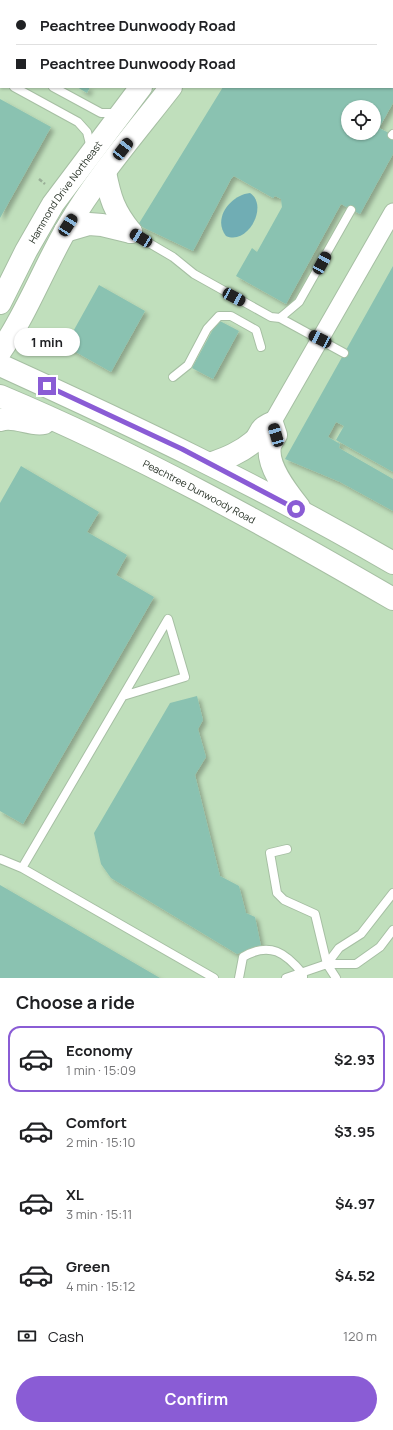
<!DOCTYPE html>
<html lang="en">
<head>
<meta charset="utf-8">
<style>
  body { margin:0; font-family:Manrope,sans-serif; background:#f2f2f2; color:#202124; height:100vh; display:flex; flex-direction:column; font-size:15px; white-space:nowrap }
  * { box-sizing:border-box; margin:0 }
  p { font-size:13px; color:#757577 }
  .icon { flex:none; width:22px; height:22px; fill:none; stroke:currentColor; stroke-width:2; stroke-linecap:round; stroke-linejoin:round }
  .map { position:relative; height:978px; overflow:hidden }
  .sheet { display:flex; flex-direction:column; background:#fff; flex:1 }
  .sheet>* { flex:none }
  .hud { position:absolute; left:0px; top:0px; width:393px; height:88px; box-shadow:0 1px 3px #0004; display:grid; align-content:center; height:88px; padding:0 16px; background:#fff }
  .controls { position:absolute; left:341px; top:100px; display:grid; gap:8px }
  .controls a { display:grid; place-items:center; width:40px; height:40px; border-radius:50%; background:#fff; box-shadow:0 1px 3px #0004; font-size:20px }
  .end { position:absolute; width:18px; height:18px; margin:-9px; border:5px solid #8a5cd5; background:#fff; box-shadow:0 0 0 2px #fff }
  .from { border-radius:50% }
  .bubble { position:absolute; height:28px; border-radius:14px; background:#fff; box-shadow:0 1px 3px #0004; font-size:13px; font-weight:700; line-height:28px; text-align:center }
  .car { position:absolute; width:12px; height:24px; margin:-12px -6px; border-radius:5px; box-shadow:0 0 3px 1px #0007; background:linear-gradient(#222 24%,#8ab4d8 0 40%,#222 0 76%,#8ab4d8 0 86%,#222 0) }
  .hud b { display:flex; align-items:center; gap:14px; height:38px; font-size:15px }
  .hud b+b { border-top:1px solid #e0e0e0 }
  .hud i { width:10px; height:10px; background:#202124 }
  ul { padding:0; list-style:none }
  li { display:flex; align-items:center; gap:12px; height:66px; margin:0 8px 6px; padding:0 8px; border:2px solid transparent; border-radius:12px }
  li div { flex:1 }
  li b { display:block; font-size:15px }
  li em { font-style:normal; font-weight:700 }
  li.on { border-color:#8a5cd5 }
  li>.icon { width:36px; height:36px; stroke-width:1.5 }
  h2 { padding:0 16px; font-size:18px; line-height:48px }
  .pay { display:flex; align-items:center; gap:10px; height:44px; padding:0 16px; font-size:15px }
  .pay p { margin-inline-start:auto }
  .action { display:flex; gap:8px; margin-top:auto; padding:8px 16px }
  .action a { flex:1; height:46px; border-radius:24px; background:#8a5cd5; color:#fff; font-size:16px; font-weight:700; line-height:46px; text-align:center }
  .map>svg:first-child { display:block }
  .built { fill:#c0dfbc; fill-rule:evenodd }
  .water { fill:#70adb4 }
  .building { fill:#8ac2b1; fill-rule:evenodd; filter:url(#shadow) }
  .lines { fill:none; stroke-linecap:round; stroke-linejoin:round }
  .service-casing { stroke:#a6bfa3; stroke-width:10 }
  .minor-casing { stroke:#a6bfa3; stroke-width:19 }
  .secondary-casing { stroke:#a6bfa3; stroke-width:24 }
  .path { stroke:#99ae97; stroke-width:2.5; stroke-dasharray:4 2; stroke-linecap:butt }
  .service { stroke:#fff; stroke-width:8 }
  .minor { stroke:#fff; stroke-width:17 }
  .secondary { stroke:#fff; stroke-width:22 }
  .route { stroke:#8a5cd5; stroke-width:5 }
  .labels { text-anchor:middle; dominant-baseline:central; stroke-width:3; stroke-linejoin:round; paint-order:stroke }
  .street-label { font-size:10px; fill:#263025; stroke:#fff }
</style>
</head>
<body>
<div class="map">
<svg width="393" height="978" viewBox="0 0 393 978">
  <defs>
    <filter id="shadow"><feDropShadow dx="3.5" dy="3.5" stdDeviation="2" flood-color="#0004"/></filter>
  </defs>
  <rect width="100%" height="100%" fill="#cee8cb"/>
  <path class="built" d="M0 0H393V978H0ZM1 1H392V87H1ZM348 107H374V133H348Z"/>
  <path class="water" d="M250 193C269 205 248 246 226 236 212 218 231 195 250 193Z"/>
  <path class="building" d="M77 87H90L87 93Z
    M223 87H393V103L379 128 393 135V154L360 214 341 204 286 304 236 276 252 248 257 252 282 207 281 199 275 196 273 198 234 176 231 179 193 251 138 225ZM348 107H374V133H348Z
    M0 99 51 127 0 218Z
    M393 266V472L336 440 344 426 336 422 328 437 340 444 339 448 393 479V511L340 482 285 459Z
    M99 285 145 311 111 372 65 346Z
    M218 320 239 331 213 379 192 368Z
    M21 466 99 512 87 532 127 555 116 575 154 597 23 824 0 811V503Z
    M197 696 203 720 198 729 206 757 195 775 220 876 239 886 246 913 255 917 261 946 237 954 111 878 101 864 94 833 170 703Z
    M0 885 160 978H0Z"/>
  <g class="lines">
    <g class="service-casing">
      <path id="service" d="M250 0 252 1
        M0 58 1 59
        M0 79 1 80
        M14 87 78 122 87 132 91 148
        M53 87 101 113H117
        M392 135 393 134
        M132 233 173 257 194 274 271 317 280 318 299 302 351 210
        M280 318 344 353
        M173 377 188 365 207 329 219 316H231L256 330 261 347
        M287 849 270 853 277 893 284 900 315 914 327 964 336 978
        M0 859 22 868C71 785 119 702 168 619L185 677 123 696
        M22 868 214 978
        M327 964 339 948 361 934 393 893
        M239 978 243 957C270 941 286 953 303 974V977
        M286 978 327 964H356L380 947 393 930"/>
    </g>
    <g class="minor-casing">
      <path id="minor" d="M272 423 393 212"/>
    </g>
    <g class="secondary-casing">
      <g id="secondary">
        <path d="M207 1 208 0"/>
        <path d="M235 1 236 0"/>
        <path d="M105 172C110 198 114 211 131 232"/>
        <path d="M65 231 89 224 102 225 131 232"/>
        <path id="s1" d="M0 303 26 251 53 204 141 87"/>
        <path d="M0 352C27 313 44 267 68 226 97 177 136 132 171 87"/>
        <path d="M0 365C134 426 266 489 393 563"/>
        <path id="s2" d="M0 396C136 453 266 525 393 599"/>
        <path d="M0 420C15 415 30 426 44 423"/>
        <path d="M210 464C226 458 240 453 253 442 263 433 256 430 272 423L276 435C274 438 271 443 270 446 266 466 288 493 299 507"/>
      </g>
    </g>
    <path class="path" d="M154 0 156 1
      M39 179 45 184"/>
    <use href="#service" class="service"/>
    <use href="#minor" class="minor"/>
    <use href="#secondary" class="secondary"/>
  </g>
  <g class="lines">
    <path class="route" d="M47 386 182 449 296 509"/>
  </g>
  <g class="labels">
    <g class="street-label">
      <text stroke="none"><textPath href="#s1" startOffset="129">Hammond Drive Northeast</textPath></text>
      <text stroke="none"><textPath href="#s2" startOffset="221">Peachtree Dunwoody Road</textPath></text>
    </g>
  </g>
</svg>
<div class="controls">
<a><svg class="icon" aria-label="locate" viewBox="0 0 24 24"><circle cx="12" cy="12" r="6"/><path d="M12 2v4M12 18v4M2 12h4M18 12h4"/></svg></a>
</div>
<i class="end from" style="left:296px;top:509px"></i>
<i class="end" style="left:47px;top:386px"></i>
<div class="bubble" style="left:14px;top:328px;width:66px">1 min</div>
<i class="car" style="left:123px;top:149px;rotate:38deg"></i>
<i class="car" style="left:68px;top:225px;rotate:33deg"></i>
<i class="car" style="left:141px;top:238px;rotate:301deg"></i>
<i class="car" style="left:322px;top:263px;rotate:29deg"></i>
<i class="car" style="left:234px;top:297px;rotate:118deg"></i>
<i class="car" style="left:320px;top:339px;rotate:297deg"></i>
<i class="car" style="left:276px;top:435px;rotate:344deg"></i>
<div class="hud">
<b><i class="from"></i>Peachtree Dunwoody Road</b>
<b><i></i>Peachtree Dunwoody Road</b>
</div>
</div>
<section class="sheet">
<h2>Choose a ride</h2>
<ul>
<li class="on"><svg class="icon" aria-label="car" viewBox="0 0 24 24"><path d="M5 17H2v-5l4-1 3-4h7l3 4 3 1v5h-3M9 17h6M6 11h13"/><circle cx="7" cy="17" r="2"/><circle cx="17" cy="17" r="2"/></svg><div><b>Economy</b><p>1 min · 15:09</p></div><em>$2.93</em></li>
<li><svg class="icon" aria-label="car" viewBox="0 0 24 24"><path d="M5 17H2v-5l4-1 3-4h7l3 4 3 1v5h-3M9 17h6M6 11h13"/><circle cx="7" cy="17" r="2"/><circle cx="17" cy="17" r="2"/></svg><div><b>Comfort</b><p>2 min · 15:10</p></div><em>$3.95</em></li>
<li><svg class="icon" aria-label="car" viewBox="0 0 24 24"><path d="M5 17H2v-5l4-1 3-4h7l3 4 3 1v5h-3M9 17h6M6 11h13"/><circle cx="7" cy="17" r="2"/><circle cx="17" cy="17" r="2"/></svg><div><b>XL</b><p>3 min · 15:11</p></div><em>$4.97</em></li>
<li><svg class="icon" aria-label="car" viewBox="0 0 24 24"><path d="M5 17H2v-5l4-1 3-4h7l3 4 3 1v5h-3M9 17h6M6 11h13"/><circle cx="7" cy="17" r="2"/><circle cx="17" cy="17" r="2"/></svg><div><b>Green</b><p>4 min · 15:12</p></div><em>$4.52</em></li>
</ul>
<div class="pay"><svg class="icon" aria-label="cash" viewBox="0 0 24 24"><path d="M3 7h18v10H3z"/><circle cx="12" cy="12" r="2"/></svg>Cash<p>120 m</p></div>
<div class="action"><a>Confirm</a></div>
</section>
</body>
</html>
